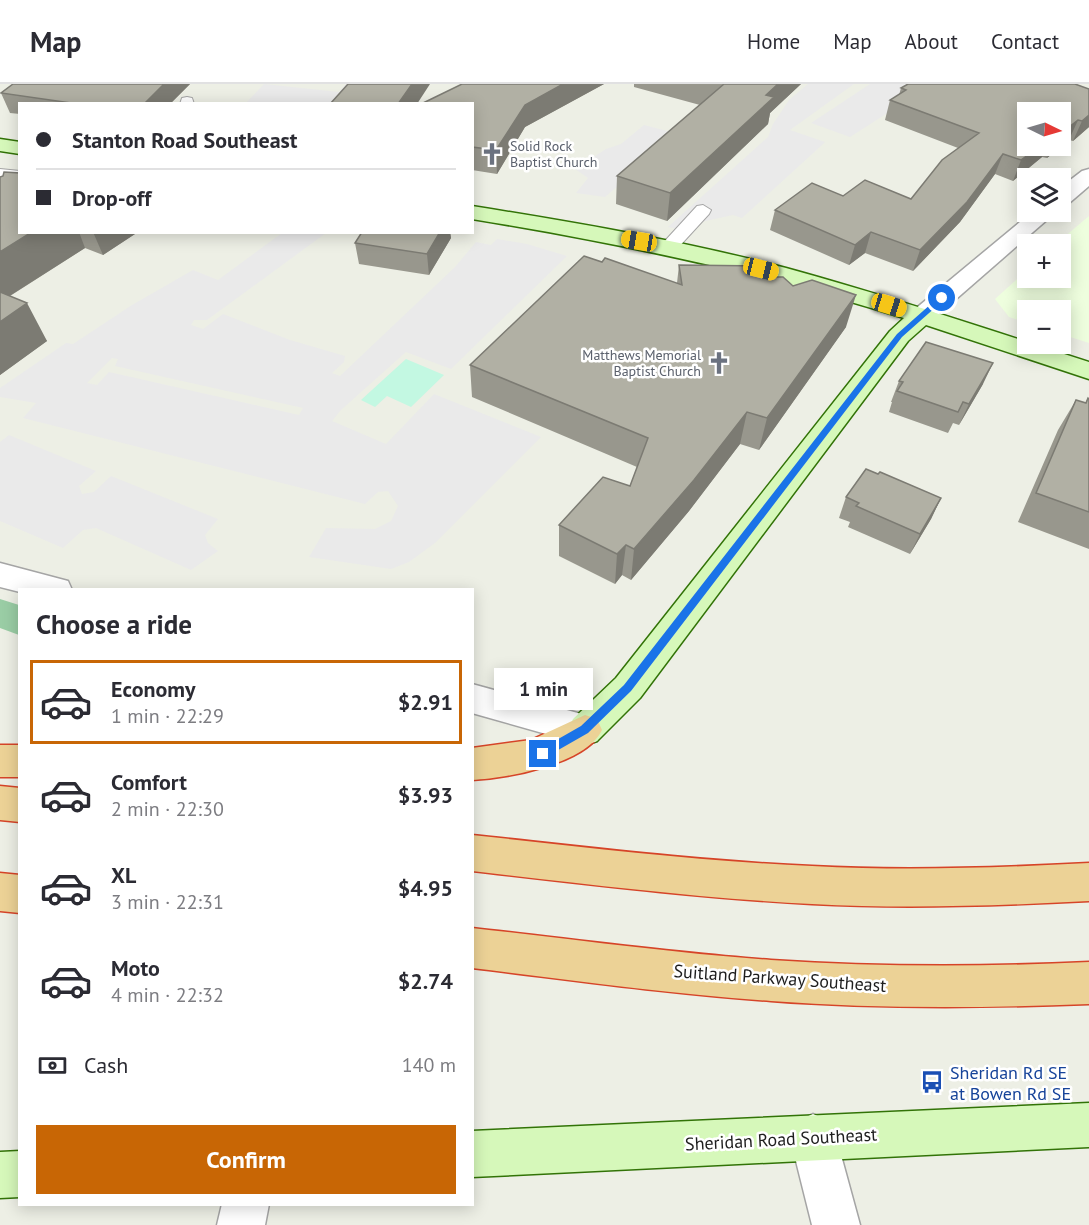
<!DOCTYPE html>
<html lang="en">
<head>
<meta charset="utf-8">
<style>
  body { margin:0; font-family:"PT Sans",sans-serif; background:#f2f2f3; color:#2b2b33; height:100vh; display:flex; flex-direction:column; font-size:22px; white-space:nowrap }
  * { box-sizing:border-box; margin:0 }
  p { font-size:20px; color:#7c7c81 }
  .icon { flex:none; width:33px; height:33px; fill:none; stroke:currentColor; stroke-width:2; stroke-linecap:round; stroke-linejoin:round }
  .map { position:relative; flex:1; overflow:hidden }
  .drawer { position:absolute; left:18px; top:504px; width:456px; height:618px; display:flex; flex-direction:column; background:#fff; border-radius:0px; box-shadow:0 3px 15px #0003 }
  .drawer>* { flex:none }
  .banner { position:absolute; left:18px; top:18px; width:456px; height:132px; border-radius:0px; box-shadow:0 3px 15px #0003; display:grid; align-content:center; height:132px; padding:0 18px; background:#fff }
  .needle { width:39px; rotate:95deg }
  .buttons { position:absolute; left:1017px; top:18px; display:grid; gap:12px }
  .buttons a { display:grid; place-items:center; width:54px; height:54px; border-radius:0px; background:#fff; box-shadow:0 3px 15px #0003; font-size:30px }
  .end { position:absolute; width:27px; height:27px; margin:-14px; border:8px solid #1a73e8; background:#fff; box-shadow:0 0 0 3px #fff }
  .from { border-radius:50% }
  .bubble { position:absolute; height:42px; border-radius:0px; background:#fff; box-shadow:0 3px 15px #0003; font-size:20px; font-weight:700; line-height:42px; text-align:center }
  .car { position:absolute; width:18px; height:36px; margin:-18px -9px; border-radius:8px; box-shadow:0 0 4px 2px #0007; background:linear-gradient(#f5c518 24%,#345 0 40%,#f5c518 0 76%,#345 0 86%,#f5c518 0) }
  .banner b { display:flex; align-items:center; gap:21px; height:57px; font-size:22px }
  .banner b+b { border-top:2px solid #e1e1e2 }
  .banner i { width:15px; height:15px; background:#2b2b33 }
  ul { padding:0; list-style:none }
  li { display:flex; align-items:center; gap:18px; height:84px; margin:0 12px 9px; padding:0 6px; border:3px solid transparent; border-radius:0px }
  li div { flex:1 }
  li b { display:block; font-size:22px }
  li em { font-style:normal; font-weight:700 }
  li.active { border-color:#c86605 }
  li>.icon { width:54px; height:54px; stroke-width:1.5 }
  h2 { padding:0 18px; font-size:27px; line-height:72px }
  .pay { display:flex; align-items:center; gap:15px; height:66px; padding:0 18px; font-size:22px }
  .pay p { margin-inline-start:auto }
  .button { display:flex; gap:12px; margin-top:auto; padding:12px 18px }
  .button a { flex:1; height:69px; border-radius:0px; background:#c86605; color:#fff; font-size:24px; font-weight:700; line-height:69px; text-align:center }
  header { display:flex; align-items:center; gap:36px; box-sizing:border-box; height:84px; padding:0 30px; background:#fff; border-bottom:2px solid #e1e1e2 }
  header strong { font-size:28px }
  nav { display:flex; gap:33px; margin-inline-start:auto; font-size:21px }
  .map>svg:first-child { display:block }
  .education { fill:#eefede }
  .forest { fill:#9acda5 }
  .park { fill:#c3f8e2 }
  .parking { fill:#eaeaea; fill-rule:evenodd }
  .lines { fill:none; stroke-linecap:round; stroke-linejoin:round }
  .service-casing { stroke:#a5a5a5; stroke-width:2 }
  .minor-casing { stroke:#a5a5a5; stroke-width:3 }
  .tertiary-casing { stroke:#a5a5a5; stroke-width:3 }
  .secondary-casing { stroke:#327307; stroke-width:3 }
  .trunk-casing { stroke:#d64428; stroke-width:3 }
  .service { fill:#fff; fill-rule:evenodd }
  .minor { fill:#fff; fill-rule:evenodd }
  .tertiary { fill:#fff; fill-rule:evenodd }
  .secondary { fill:#d6f8ba; fill-rule:evenodd }
  .trunk { fill:#ecd296; fill-rule:evenodd }
  .wall { fill:#98978d; fill-rule:evenodd }
  .shaded-wall { fill:#7c7b73 }
  .building { fill:#b1b0a4; stroke:#7c7b73; stroke-width:1.5 }
  .route { fill:#1a73e8 }
  .labels { text-anchor:middle; dominant-baseline:central; stroke-width:5; stroke-linejoin:round; paint-order:stroke }
  .far-worship-label { font-size:14px; fill:#5b616d; stroke:#fff; text-anchor:start }
  .near-street-label { font-size:18px; fill:#1e1e1e; stroke:#fff }
  .near-transit-label { font-size:18px; fill:#164399; stroke:#fff; text-anchor:start }
</style>
</head>
<body>
<header>
<strong>Map</strong>
<nav><a>Home</a><a>Map</a><a>About</a><a>Contact</a></nav>
</header>
<div class="map">
<svg width="1089" height="1141" viewBox="0 0 1089 1141">
  <rect width="100%" height="100%" fill="#edefe5"/>
  <path class="education" d="M1089 132V259L1061 250 1060 226H1028L1027 239 1009 233 995 215 1027 186 1028 194H1060V160H1056Z"/>
  <path class="forest" d="M0 515 19 521V551L0 544Z"/>
  <path class="park" d="M406 275 444 291 411 323 387 312 375 323 361 316Z"/>
  <path class="parking" d="M264 0 339 8 346 0 375 4 354 19 245 20Z
    M808 0H854L790 46 825 58 822 61 742 134 733 131 701 138 693 148 668 143 768 53 773 40 789 16Z
    M870 0H933L850 53 811 39Z
    M644 41 671 48 653 72 605 113 576 109 588 94 575 85 606 65 621 60Z
    M282 149H326L207 236H194L191 241 203 245 223 230 290 256 345 272 344 278 332 289 340 292 455 183 476 158 491 161 497 155 527 160 567 172 451 285 406 268 341 326 332 337 386 360 434 310 541 353 435 459 409 478 391 485 309 473 326 444 375 445 391 437 398 422 388 407 378 408 365 420 23 334 36 319 0 313V304L66 259 73 260 132 221 193 186 218 196ZM112 274 118 275 115 282 303 324 299 331 109 288 97 301 87 299Z
    M9 351 96 387 79 402 82 410 94 408 111 392 218 435 205 451 208 459 218 467 191 486 96 444 83 446 63 464 0 437V358Z"/>
  <g class="lines">
    <g class="service-casing">
      <path id="service" d="M187 13 192 14 194 20H180L182 14Z
        M0 85 20 87V97L0 95Z
        M703 121 711 126 709 130 675 167H663L660 163 663 159 697 122Z"/>
    </g>
    <g class="minor-casing">
      <path id="minor" d="M1089 85V102L1068 120 1060 121V104L1082 87Z
        M1032 128H1056L932 236 923 238 914 236 911 231 914 226Z
        M0 479 68 497 72 506H20V508L0 503Z
        M472 600 585 631 597 635 602 646 597 657 585 661 472 629Z
        M813 1030 829 1037 836 1053 860 1141H812L790 1053 797 1037Z"/>
    </g>
    <g class="tertiary-casing">
      <path id="tertiary" d="M222 1120H269L265 1141H217Z"/>
    </g>
    <g class="secondary-casing">
      <path id="secondary" d="M0 55 20 58V70L0 67Z
        M472 122C578 139 683 157 786 184 889 212 989 246 1089 278V295L926 241 908 257 640 614 597 657 585 661 573 657 568 646 573 635 616 594 890 247 904 234C763 189 619 159 472 135Z
        M1089 1019V1063L472 1093V1047Z
        M20 1067V1113L0 1114V1068Z"/>
    </g>
    <g class="trunk-casing">
      <path id="trunk" d="M585 631 597 635 602 646C586 680 508 694 472 696V664L531 656Z
        M0 661H20V693H0Z
        M0 702 20 704V738L0 736Z
        M472 751C585 763 698 777 812 782 904 787 997 784 1089 779V817C997 822 904 825 812 820 698 814 585 800 472 787Z
        M0 789 20 791V829L0 827Z
        M472 844C572 855 671 869 771 876 877 883 983 883 1089 878V920C983 924 877 925 771 917 671 910 572 896 472 884Z"/>
    </g>
    <use href="#service" class="service"/>
    <use href="#minor" class="minor"/>
    <use href="#tertiary" class="tertiary"/>
    <use href="#secondary" class="secondary"/>
    <use href="#trunk" class="trunk"/>
  </g>
  <path class="wall" d="M13 0H190L170 20H20V30L10 29 1 9Z
    M462 0H604L525 43 497 90 472 86V20Z
    M634 0H801L770 29 768 40 667 137 616 120 617 92 700 21 634 3Z
    M901 4 1089 5V43L1073 57 1069 56 1047 74 1042 73 1013 97 995 90 960 138 913 187 865 169 849 181 770 146 775 126 843 112 911 115 958 64 885 36 890 16 899 11ZM1060 28V62H1028Z
    M0 93 20 148H138L103 171 85 164 10 212 47 257 0 291Z
    M362 148H450L451 154 429 191 359 180 355 159Z
    M679 181 767 193 793 202 846 243 759 366 740 360 689 427 631 496 622 491 615 500 559 472V441L630 402 637 383 472 313 470 281 677 199Z
    M899 297 983 300 959 341 953 339 948 349 889 328 892 318H891Z
    M1088 314 1089 315V465L1018 438 1058 346 1076 316 1085 319Z
    M846 413 941 414 931 435 910 470 848 443 850 438 839 434Z"/>
  <path class="shaded-wall" d="M164 0H190L170 20H144Z
    M412 0H430L417 20H398Z
    M563 0H604L525 43 497 90 496 66 525 21Z
    M778 0H801L770 29 768 40 667 137 670 109 766 11Z
    M1089 31V43L1073 57 1082 37Z
    M1078 36 1069 56 1047 74 1052 62H1060V50Z
    M1040 62H1047L1042 73 1013 97 1021 76Z
    M1003 70 995 90 960 138 913 187 920 166Z
    M32 148H79L85 164 0 218V168Z
    M93 148H138L103 171Z
    M440 148H450L451 154 429 191 427 170Z
    M871 148 865 169 849 181 855 161Z
    M856 211 846 243 759 366 767 334Z
    M27 219 47 257 0 291V238Z
    M993 279 983 300 959 341 969 320Z
    M747 328 740 360 689 427 631 496 634 465Z
    M941 414 931 435 910 470 920 450Z
    M626 461 622 491 615 500 617 470Z"/>
  <path class="building" d="M13 0H164L144 20H78L1 9Z
    M348 0H412L398 20H330Z
    M462 0H563L525 21 496 66 472 63V20H421Z
    M724 0H778L766 11 774 13 670 109 617 92Z
    M908 0H1075L1089 5V31L1082 37 1078 36 1060 50V28H1028V62H1040L1021 76 1003 70 967 118 920 166 871 148 855 161 775 126 812 99 843 112 865 96 911 115 942 76 979 49 890 16 906 6 901 4Z
    M4 88 20 89V148H32L0 168V93L3 92Z
    M362 148H440L427 170 355 159Z
    M584 172 602 178 605 174 682 201 679 181 765 182 767 193H783L793 202 812 196 856 211 767 334 747 328 694 396 634 465 626 461 617 470 559 441 603 393 630 402 648 354 470 281Z
    M0 208 27 219 0 238Z
    M926 258 993 279 969 320 963 318 958 328 897 307 903 298 899 297Z
    M1088 314 1089 315V428L1036 409 1076 316 1086 319Z
    M866 385 878 390 880 388 941 414 920 450 856 422 859 419 846 413Z"/>
  <path class="route" d="M940 212 946 214 902 253 631 607 588 649 546 673H539V666L581 642 624 601 897 250Z"/>
  <defs>
    <g id="church-bare" transform="scale(1.8)"><path d="M-1.2-6h2.4v3.5h3.3v2.4h-3.3V6h-2.4V-.1h-3.3v-2.4h3.3Z" fill="#6b7280" stroke="#fff" stroke-width="2.5" paint-order="stroke"/></g>
    <g id="bus-bare" transform="scale(1.8)"><path d="M-5-6H5V4H4V6H2V4H-2V6H-4V4H-5ZM-3.5-4V0h7V-4ZM-3.5 1.2v1.5H-2V1.2ZM2 1.2v1.5H3.5V1.2Z" fill="#1a4fb4" stroke="#fff" stroke-width="2.5" paint-order="stroke"/></g>
  </defs>
  <g fill-rule="evenodd">
    <use href="#church-bare" x="492" y="70"/>
    <use href="#church-bare" x="719" y="279"/>
    <use href="#bus-bare" x="932" y="998"/>
  </g>
  <g class="labels">
    <g class="far-worship-label">
      <text x="510" y="62">Solid Rock<tspan x="510" dy="16">Baptist Church</tspan></text>
      <text x="701" y="271" text-anchor="end">Matthews Memorial<tspan x="701" dy="16">Baptist Church</tspan></text>
    </g>
    <g class="near-street-label">
      <text transform="translate(780 894) rotate(4)">Suitland Parkway Southeast</text>
      <text transform="translate(781 1055) rotate(-3)">Sheridan Road Southeast</text>
    </g>
    <g class="near-transit-label">
      <text x="950" y="988">Sheridan Rd SE<tspan x="950" dy="21">at Bowen Rd SE</tspan></text>
    </g>
  </g>
</svg>
<div class="buttons">
<a><svg class="needle" viewBox="-14 -14 28 28"><path d="M0-13l5 13h-10z" fill="#e53935"/><path d="M0 13l5-13h-10z" fill="#7c7c81"/></svg></a>
<a><svg class="icon" aria-label="layers" viewBox="0 0 24 24"><path d="M12 4l9 5-9 5-9-5zM3 14l9 5 9-5"/></svg></a>
<a>+</a>
<a>−</a>
</div>
<i class="end from" style="left:942px;top:214px"></i>
<i class="end" style="left:543px;top:670px"></i>
<div class="bubble" style="left:494px;top:584px;width:99px">1 min</div>
<i class="car" style="left:639px;top:157px;rotate:280deg"></i>
<i class="car" style="left:761px;top:185px;rotate:104deg"></i>
<i class="car" style="left:889px;top:221px;rotate:107deg"></i>
<div class="banner">
<b><i class="from"></i>Stanton Road Southeast</b>
<b><i></i>Drop-off</b>
</div>
<section class="drawer">
<h2>Choose a ride</h2>
<ul>
<li class="active"><svg class="icon" aria-label="car" viewBox="0 0 24 24"><path d="M5 17H2v-5l4-1 3-4h7l3 4 3 1v5h-3M9 17h6M6 11h13"/><circle cx="7" cy="17" r="2"/><circle cx="17" cy="17" r="2"/></svg><div><b>Economy</b><p>1 min · 22:29</p></div><em>$2.91</em></li>
<li><svg class="icon" aria-label="car" viewBox="0 0 24 24"><path d="M5 17H2v-5l4-1 3-4h7l3 4 3 1v5h-3M9 17h6M6 11h13"/><circle cx="7" cy="17" r="2"/><circle cx="17" cy="17" r="2"/></svg><div><b>Comfort</b><p>2 min · 22:30</p></div><em>$3.93</em></li>
<li><svg class="icon" aria-label="car" viewBox="0 0 24 24"><path d="M5 17H2v-5l4-1 3-4h7l3 4 3 1v5h-3M9 17h6M6 11h13"/><circle cx="7" cy="17" r="2"/><circle cx="17" cy="17" r="2"/></svg><div><b>XL</b><p>3 min · 22:31</p></div><em>$4.95</em></li>
<li><svg class="icon" aria-label="car" viewBox="0 0 24 24"><path d="M5 17H2v-5l4-1 3-4h7l3 4 3 1v5h-3M9 17h6M6 11h13"/><circle cx="7" cy="17" r="2"/><circle cx="17" cy="17" r="2"/></svg><div><b>Moto</b><p>4 min · 22:32</p></div><em>$2.74</em></li>
</ul>
<div class="pay"><svg class="icon" aria-label="cash" viewBox="0 0 24 24"><path d="M3 7h18v10H3z"/><circle cx="12" cy="12" r="2"/></svg>Cash<p>140 m</p></div>
<div class="button"><a>Confirm</a></div>
</section>
</div>
</body>
</html>
